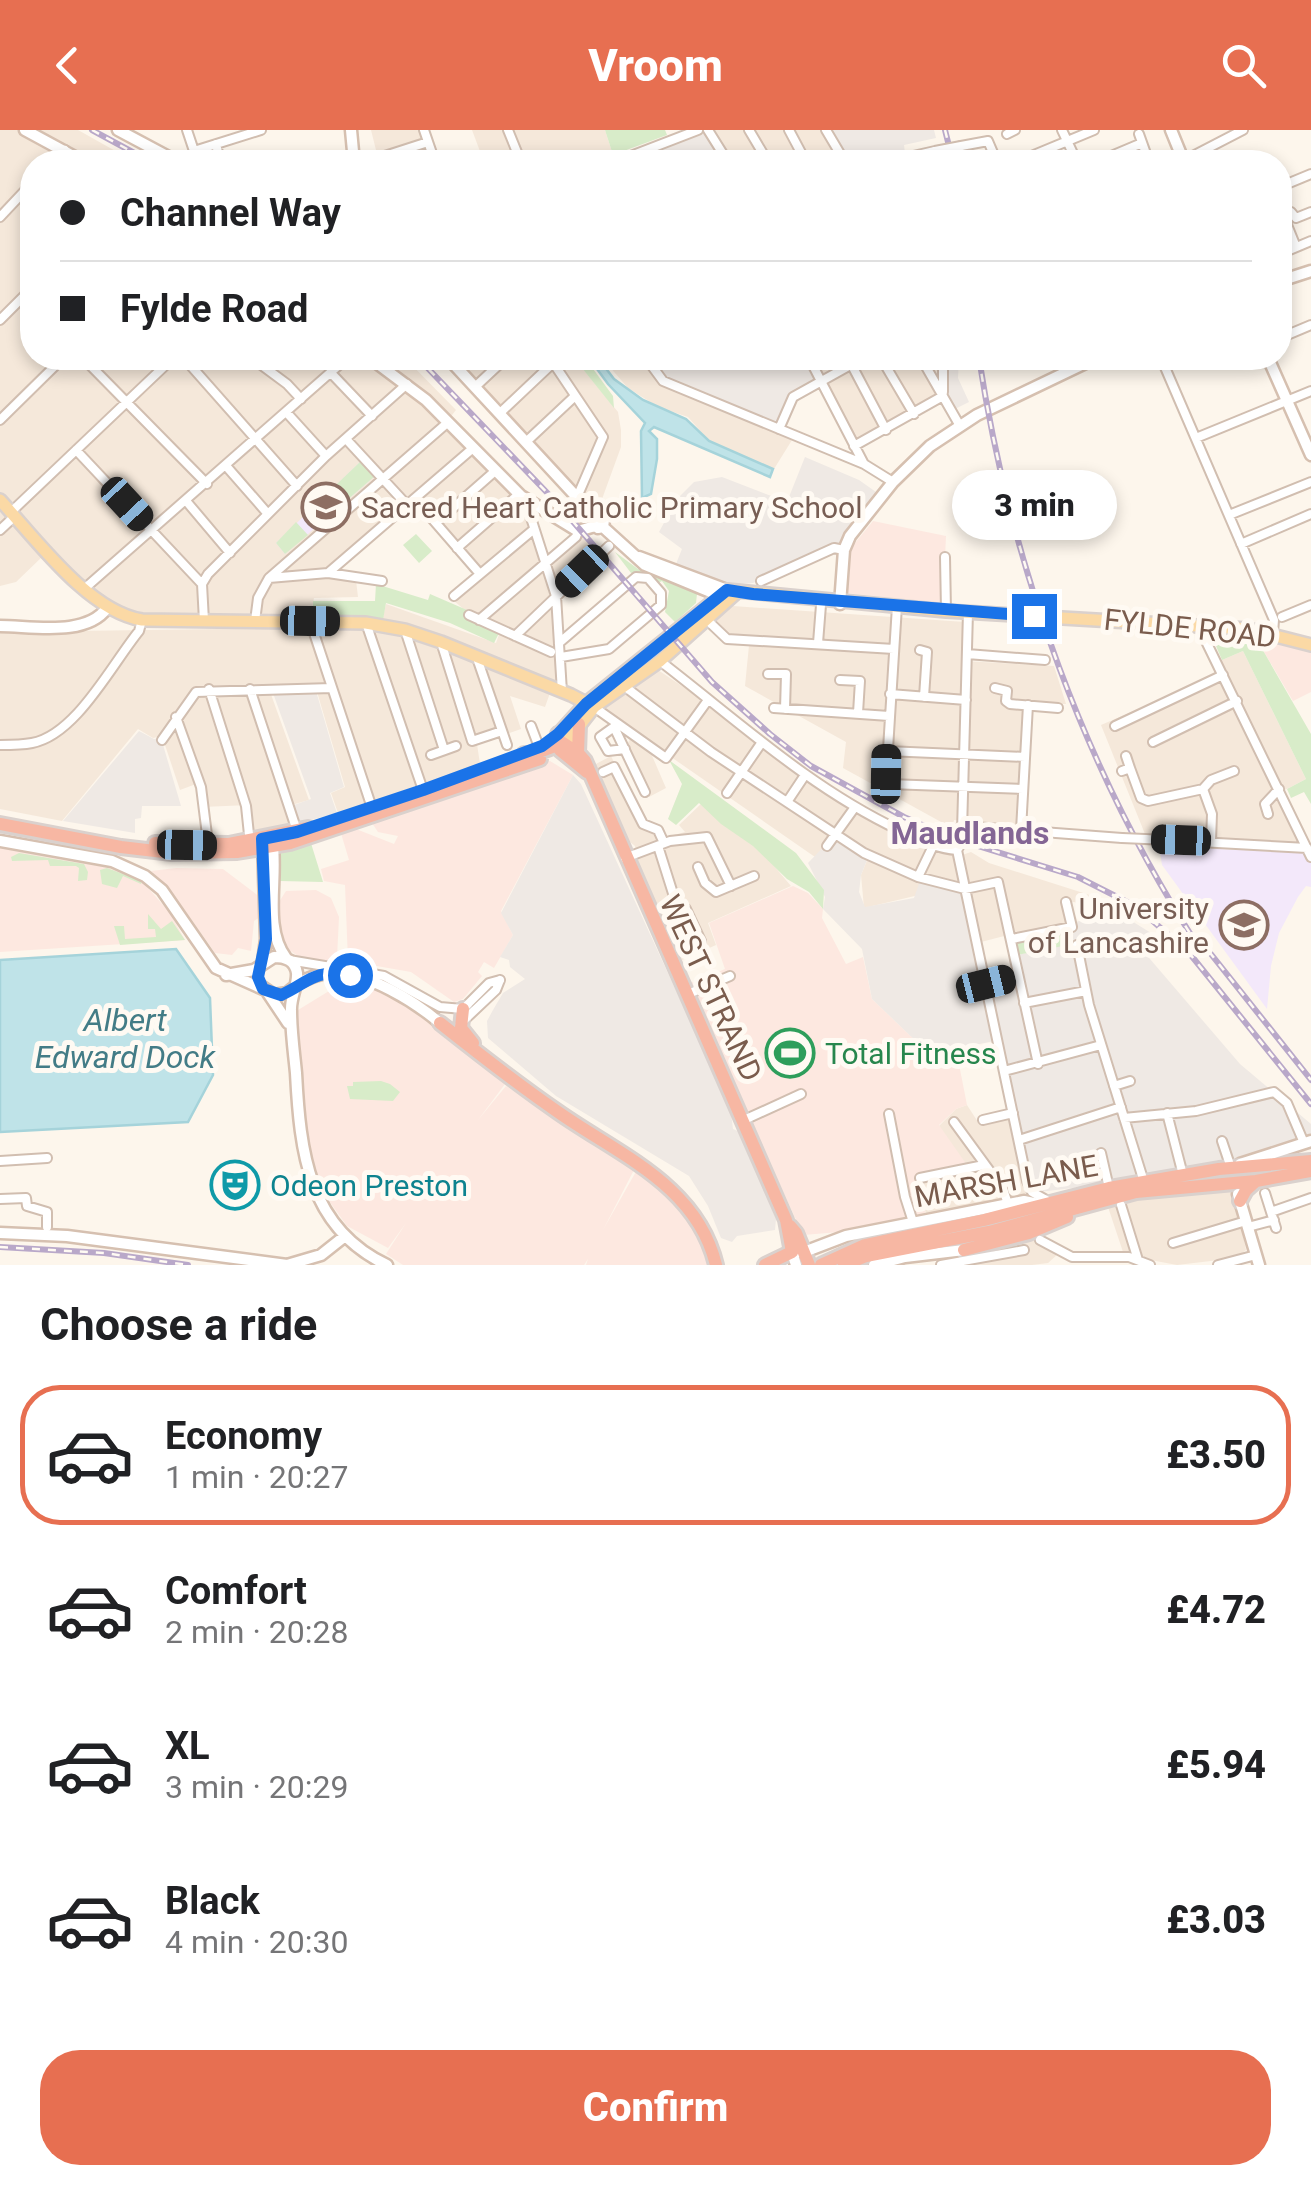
<!DOCTYPE html>
<html lang="en">
<head>
<meta charset="utf-8">
<style>
  body { margin:0; font-family:Roboto,sans-serif; background:#f6f6f6; color:#202124; height:100vh; display:flex; flex-direction:column; font-size:38px; white-space:nowrap }
  * { box-sizing:border-box; margin:0 }
  p { font-size:32px; color:#757577 }
  .icon { flex:none; width:55px; height:55px; fill:none; stroke:currentColor; stroke-width:2; stroke-linecap:round; stroke-linejoin:round }
  .map { position:relative; height:1135px; overflow:hidden }
  .panel { display:flex; flex-direction:column; background:#fff; flex:1 }
  .panel>* { flex:none }
  .guide { position:absolute; left:20px; top:20px; width:1272px; height:220px; border-radius:40px; box-shadow:0 5px 15px #0003; display:grid; align-content:center; height:220px; padding:0 40px; background:#fff }
  .end { position:absolute; width:45px; height:45px; margin:-22px; border:12px solid #1a73e8; background:#fff; box-shadow:0 0 0 5px #fff }
  .from { border-radius:50% }
  .bubble { position:absolute; height:70px; border-radius:35px; background:#fff; box-shadow:0 5px 15px #0003; font-size:32px; font-weight:800; line-height:70px; text-align:center }
  .car { position:absolute; width:30px; height:60px; margin:-30px -15px; border-radius:12px; box-shadow:0 0 8px 2px #0007; background:linear-gradient(#222 24%,#8ab4d8 0 40%,#222 0 76%,#8ab4d8 0 86%,#222 0) }
  .guide b { display:flex; align-items:center; gap:35px; height:95px; font-size:38px }
  .guide b+b { border-top:2px solid #e0e0e0 }
  .guide i { width:25px; height:25px; background:#202124 }
  ul { padding:0; list-style:none }
  li { display:flex; align-items:center; gap:30px; height:140px; margin:0 20px 15px; padding:0 20px; border:5px solid transparent; border-radius:40px }
  li div { flex:1 }
  li b { display:block; font-size:38px }
  li em { font-style:normal; font-weight:800 }
  li.on { border-color:#e76f51 }
  li>.icon { width:90px; height:90px; stroke-width:1.5 }
  h2 { padding:0 40px; font-size:45px; line-height:120px }
  .button { display:flex; gap:20px; margin-top:auto; padding:20px 40px }
  .button a { flex:1; height:115px; border-radius:40px; background:#e76f51; color:#fff; font-size:40px; font-weight:800; line-height:115px; text-align:center }
  header { display:flex; justify-content:space-between; align-items:center; height:130px; padding:0 40px; background:#e76f51; color:#fff; font-size:45px; font-weight:800 }
  .map>svg:first-child { display:block }
  .residential { fill:#f5e8da }
  .commercial { fill:#fde8e0 }
  .industrial { fill:#efe9e4 }
  .education { fill:#f3e8fa }
  .green { fill:#d8ecc9 }
  .water { fill:#bfe3e8; stroke:#a5d3da; stroke-width:2.5 }
  .lines { fill:none; stroke-linecap:round; stroke-linejoin:round }
  .street-casing { stroke:#d1beb0; stroke-width:12 }
  .secondary-casing { stroke:#d6c0b0; stroke-width:15 }
  .primary-casing { stroke:#dad1cd; stroke-width:16 }
  .highway-casing { stroke:#dad1cd; stroke-width:18 }
  .street { stroke:#fff; stroke-width:8 }
  .secondary { stroke:#fff; stroke-width:10 }
  .primary { stroke:#fbd9a5; stroke-width:11 }
  .highway { stroke:#f7b7a3; stroke-width:12 }
  .rail-casing { stroke:#b9a8c9; stroke-width:6 }
  .rail { stroke:#fffaf3; stroke-width:2.5; stroke-dasharray:8; stroke-linecap:butt }
  .street-bridge-casing { stroke:#d1beb0; stroke-width:12; stroke-linecap:butt }
  .street-bridge { stroke:#fff; stroke-width:8 }
  .route { stroke:#1a73e8; stroke-width:12 }
  .labels { text-anchor:middle; dominant-baseline:central; stroke-width:10; stroke-linejoin:round; paint-order:stroke }
  .education-label { font-size:30px; fill:#785e54; stroke:#fffaf3; text-anchor:start }
  .street-label { font-size:30px; fill:#7a5c4d; stroke:#fffaf3 }
  .leisure-label { font-size:30px; fill:#27864d; stroke:#fffaf3; text-anchor:start }
  .culture-label { font-size:30px; fill:#0d838f; stroke:#fffaf3; text-anchor:start }
  .neighbourhood-label { font-size:32px; font-weight:bold; fill:#846695; stroke:#fffaf3 }
  .water-label { font-size:32px; font-style:italic; fill:#437c86; stroke:#fffaf3 }
</style>
</head>
<body>
<header><svg class="icon" aria-label="back" viewBox="0 0 24 24"><path d="M15 5l-7 7 7 7"/></svg>Vroom<svg class="icon" aria-label="search" viewBox="0 0 24 24"><circle cx="10" cy="10" r="6"/><path d="M15 15l6 6"/></svg></header>
<div class="map">
<svg width="1311" height="1135" viewBox="0 0 1311 1135">
  <rect width="100%" height="100%" fill="#fdf6ec"/>
  <path class="residential" d="M0 0H78L135 32H32V228H341L87 455 0 364Z
    M371 0H423L434 32H360L359 29 377 24Z
    M472 0H605L613 25 595 32H484Z
    M713 0H823L842 32H732Z
    M345 228H405L456 280 445 294 536 387 546 425 568 407 581 405 594 421 552 463 558 523 557 554 382 491 386 474 496 513 501 499 472 486 448 466 475 442 411 369 332 441 355 442 358 467 314 468 311 484 150 486 120 479 90 458Z
    M456 228H574L618 282 621 300V317L598 380Z
    M602 228H669L650 237 658 250 792 310 774 339 709 311 688 287 658 277 628 258Z
    M810 228H942L941 266 856 314Z
    M0 382 42 427 16 452 0 456Z
    M733 476 965 492 964 531 1054 536 1066 574H1061L1060 580 1027 577 1019 697 954 690 952 698 843 638 846 612 745 556 750 505 724 503 713 491Z
    M361 497 444 517 550 563 545 577 510 566 521 599 477 614 480 634 338 683 331 663 345 657 315 555 268 556 309 670 288 676 292 698 252 704 249 675 202 677 196 654 180 660 162 606 153 608 138 599 62 691 0 679V502Z
    M1243 521 1306 649 1279 663 1301 714 1145 704 1101 595 1219 544 1215 533Z
    M658 540 870 682 954 723 961 755 864 778 861 745 868 728 831 709 815 727 638 604 605 577Z
    M631 608 650 621 666 658 649 667 627 614Z
    M611 626 642 690 654 699 659 709 685 702 679 695 703 672 752 710 791 756 708 793 716 815 682 830 640 743 635 716 625 708 594 635Z
    M971 722 989 733 1099 768 1102 781 1074 772 1064 773 1069 801 1015 812 1012 804 981 812 962 725Z
    M967 975 978 992 1011 985 1026 1065 926 1085 920 1048 943 1005 939 996 956 979Z
    M1233 1057 1246 1120 1236 1128 1177 1135 1124 1125 1108 1077 1141 1065Z
    M1030 1105 1058 1124 1048 1133 1032 1135H954L1026 1120 1016 1111Z"/>
  <path class="commercial" d="M873 391 946 406 943 473 845 463 851 418Z
    M1263 508 1311 521V562L1293 571 1257 510Z
    M550 631 573 645 501 781 513 805 494 838 484 832 478 842 482 846 463 869 454 872 411 842 348 831 345 755 324 751 321 739 349 730 340 700 351 697 394 714 398 706 378 702 370 690Z
    M0 716 108 735 142 751 170 783 185 810 0 822Z
    M176 738 223 739 260 767V787L254 791 251 821 238 818 232 825 215 823 171 761 151 741Z
    M793 756 808 763 823 779 822 788 846 834 863 827 872 869 923 918 956 919 967 975 956 979 939 995 969 1038 920 1048 926 1089 887 1098 803 1105 688 854 725 839 709 793Z
    M316 760 331 768 339 787 337 828 326 831 299 827 288 819 281 807 279 772 286 761Z
    M347 850 377 860 420 885 447 903 505 954 478 990 506 956 635 1038 603 1100 638 1038 680 1076 707 1121 711 1135H586L588 1129 584 1135H403L386 1124 406 1093 388 1118 347 1096 324 1064 308 1024 298 927V880Z"/>
  <path class="industrial" d="M832 0H934L936 8 904 15 906 32H850Z
    M706 3 723 32H626Z
    M669 228H806L817 251 798 260 781 298 664 248 654 235Z
    M944 228H959L958 248 969 272 953 280 944 265Z
    M805 327 859 350 876 362 850 406 834 418 753 453 715 456 674 439 682 419 659 402 677 369 694 352 722 347 787 372Z
    M316 561 344 657 330 663 337 683 300 693 294 675 311 669 273 563Z
    M139 601 154 609 161 608 181 676H142L141 688 135 689V703L63 691Z
    M573 645 581 654 701 915 731 983 733 999 740 1002 776 1089 775 1100 737 1106 732 1112 721 1108 708 1076 689 1046 556 966 488 908 487 891 493 880 503 863 525 849 510 837 509 830 500 827 513 805 501 783Z
    M831 709 867 730 861 745 859 762 865 777 914 768 922 745 961 755 994 911 956 919 923 918 872 869 862 819 823 779 825 767 808 733Z
    M1114 780 1151 803 1148 808 1152 814 1144 822 1240 934 1311 994V1007L1241 1031 1182 1038 1132 1051 1039 1062 1038 1050 1028 1048 1003 911 987 850 1016 843 1013 826 1071 813 1076 792Z"/>
  <path class="education" d="M361 331 375 346 285 424 276 413Z
    M1159 716 1305 723 1308 729 1311 728V757L1306 756 1298 767 1279 803 1271 836 1267 879 1162 735Z"/>
  <path class="green" d="M605 0H665L667 5 613 25Z
    M574 228H585L613 266 614 278Z
    M361 331 375 346 330 385 318 372Z
    M296 392 308 405 285 424 276 413Z
    M416 404 432 421 419 433 403 415Z
    M615 422 638 439 689 456 697 464 696 473 675 492 665 482 669 461 662 451 658 453 642 442 631 443Z
    M376 454 428 470 430 464 467 480 465 488 499 503 494 513 450 493 386 473 383 490 313 487V471H375Z
    M1233 505 1254 506 1257 510 1311 604V674L1304 662 1291 668 1287 659 1306 649 1243 521 1222 530 1216 516Z
    M669 630 796 723 824 760 823 779 809 762 787 749 753 716 721 694 699 673 676 695 668 689 682 654Z
    M310 710 323 752 280 751V723Z
    M19 723 84 734 88 742 87 750 78 751 79 738 76 736H50L48 730 12 731 11 727Z
    M107 738 142 751 141 754 123 746 117 758 102 754 100 740Z
    M148 784 161 799 172 791 185 810 120 815 114 796H124L125 809 156 807 155 799H148Z
    M1070 802 1073 814 1017 825 1014 814Z
    M381 951 390 954 400 962 393 971 350 969 347 956H353V952Z"/>
  <path class="water" d="M589 228H598L614 249 643 270 686 289 709 311 773 339 770 347 654 297 649 301 657 309V329L651 364 642 368 641 301 645 293 608 254Z
    M176 819 210 868 213 945 188 992 0 1002V830Z"/>
  <g class="lines">
    <g class="street-casing">
      <path id="street" d="M187 0 194 21 261 0
        M424 0 435 32
        M508 0 521 32
        M708 0 728 32
        M749 0 768 32
        M789 0 806 32
        M826 0 845 32
        M1062 0 1077 32
        M1007 4 1015 0
        M1139 4 1149 32
        M216 14 220 31
        M961 16 988 11 997 32
        M1183 31 1243 0
        M53 32 65 20
        M366 32 428 12
        M615 32 698 0
        M887 32 935 21
        M1017 32 1094 0
        M1097 32 1142 13
        M1282 56 1311 44
        M1291 82 1296 88 1311 82
        M1280 86 1283 85 1296 117
        M0 87 32 53
        M1280 124 1311 111
        M0 190 32 158
        M1280 208 1311 195
        M83 228 207 354
        M184 228 297 356
        M252 228 287 254 301 269
        M550 228 603 307 578 365
        M646 228 663 251 864 334 893 352
        M809 228 864 334
        M848 228 886 300
        M881 228 914 284
        M921 228 960 296
        M943 228V262
        M1161 228 1274 490 1273 503
        M331 243 372 286
        M476 256 506 228
        M287 283 326 326
        M500 283 553 233
        M0 290 63 228
        M779 299 793 267 863 228
        M1196 308 1311 261
        M346 309 407 375
        M527 311 574 267
        M854 316 943 266
        M76 320 202 454
        M227 337 268 384
        M415 369 480 444
        M525 369 556 466 562 562
        M187 372 230 423
        M11 382 173 228
        M1229 385 1311 352
        M436 393 494 342
        M0 400 15 386
        M1241 414 1311 384
        M457 418 519 364
        M945 427 946 481
        M328 443 472 319
        M269 448 446 294
        M761 451 834 418 844 420
        M84 459 347 228
        M454 466 533 400
        M897 476 886 651 889 654 1023 659
        M469 485 551 522
        M1282 487 1311 475
        M706 489 727 509 894 519
        M479 490 576 407 578 401
        M204 491 202 454 208 444 326 326 407 254
        M255 491 258 468 269 448 328 443 382 451
        M310 491 374 684
        M366 493 425 666
        M1198 495 1311 727
        M405 500 444 620
        M515 506 609 416
        M441 512 472 611 502 601
        M559 513 636 447 648 448 661 463V475L609 519 561 527
        M818 513 821 475
        M920 520 927 522 924 567
        M967 524 1045 530
        M477 528 507 615
        M660 531C738 591 810 658 899 700 918 709 936 719 957 720
        M768 544H786L785 579
        M840 550 860 551 858 583
        M624 556 711 622 864 723 918 747 965 759 998 752 1038 934
        M995 558 1007 561 1006 571 1010 574 1058 578
        M209 559 246 676 250 714
        M250 559 297 701
        M890 564 966 570
        M594 577 666 628 708 570
        M774 578 889 586
        M176 587 201 657 208 713
        M616 593 614 597 645 662
        M531 596 539 617
        M1115 596 1223 545
        M614 597 600 607 608 621 625 619
        M162 610 196 562 332 558
        M1153 612 1237 571
        M0 615C10 615 22 615 32 613 76 605 112 534 139 501L142 490
        M887 621 1025 627
        M431 625 456 616
        M1130 638 1141 668 1148 671 1203 659 1211 650 1234 641
        M1122 641 1130 638 1126 626
        M603 642 614 637 643 694 658 700 664 713
        M1203 659 1212 684 1211 711
        M727 663 762 612
        M787 672 805 645
        M1268 684 1265 674 1279 659
        M961 696 1122 708
        M1021 700 1028 575
        M962 701 968 482
        M1145 709 1307 718
        M658 716 676 773 686 779 701 811
        M827 716 855 677
        M959 717 957 720 1027 1051 1032 1062 1048 1071
        M625 728 670 711 707 707 731 756
        M698 737 705 753 716 762 754 746
        M918 747 933 716
        M1012 809 1072 797 1066 772
        M1077 815 1089 875 1144 1052
        M289 830 384 846 440 877 463 879 489 853 500 850
        M986 854 1018 846
        M686 865 730 846
        M1024 873 1086 861
        M460 894 496 860 500 850
        M1004 941 1101 915
        M1114 956 1130 951
        M1167 983 1183 1045
        M889 984 905 1067 913 1092
        M1124 988 1196 981 1274 962 1287 973 1304 1013
        M744 990 801 964
        M983 990 1013 983
        M954 992 1003 1059 1008 1074
        M1019 1010 1121 977
        M1222 1011 1231 1038
        M1101 1023 1109 1058
        M0 1031 47 1028
        M920 1048 984 1035
        M1265 1063 1276 1098
        M0 1069 26 1068 27 1076 47 1082V1097
        M1121 1075 1138 1130
        M1271 1082 1311 1068
        M1248 1097 1274 1090
        M1040 1110 1072 1127H1129L1150 1135
        M1173 1113 1246 1091
        M941 1135 1024 1120
        M1218 1135 1256 1125"/>
    </g>
    <g class="secondary-casing">
      <path id="secondary" d="M25 0 84 32
        M118 0 178 32
        M351 0 354 32
        M1171 0 1184 32
        M1280 151 1311 141
        M370 228 426 270 521 366 578 401 595 396
        M448 228 597 389 604 390 603 397
        M1268 228 1311 325
        M598 398 603 397 645 435 720 466
        M639 427 727 460
        M840 474 844 420 850 406 893 352 930 316 977 285 1096 228
        M0 496C32 496 86 507 107 478
        M272 709C279 746 262 796 286 828
        M0 711 112 731 145 746 162 760 216 838 263 859
        M263 832 266 809 263 714
        M226 845 254 840 274 827C285 827 295 830 297 843 298 855 290 868 291 881 291 902 294 922 296 943 300 1021 308 1098 387 1135
        M296 854C307 849 320 842 334 843 369 843 414 871 440 893
        M261 856 274 865 287 863 293 858
        M268 863 288 893
        M1240 1034 1311 1011
        M1238 1064 1259 1135
        M0 1103 67 1106 287 1135 321 1125 345 1106
        M796 1135 792 1122H804L846 1106 1024 1071 1043 1075
        M874 1135 905 1127 964 1120"/>
    </g>
    <g class="primary-casing">
      <path id="primary" d="M0 370C36 409 88 481 142 490L366 493 405 500 441 512 571 565 594 577
        M558 604 586 573 727 460 946 481 1248 499 1311 515
        M565 614 594 577 660 531 736 463"/>
    </g>
    <g class="highway-casing">
      <path id="highway" d="M558 604 560 620 587 642
        M578 623 579 594
        M524 624H534L563 613 578 623 585 631 786 1090 792 1122 765 1135
        M0 694 121 717 172 723 237 722 290 713 540 629
        M155 713 229 714 308 698
        M463 879 461 898 473 913
        M440 893C479 924 517 954 558 982 619 1025 697 1055 716 1135
        M1240 1071 1246 1060 1256 1051
        M790 1096 796 1103 809 1135
        M964 1120 1029 1103 1067 1087
        M821 1135 865 1115 984 1090 1109 1058 1219 1039 1311 1031
        M844 1135 866 1126 989 1102 1136 1062 1256 1051 1311 1041"/>
    </g>
    <use href="#street" class="street"/>
    <use href="#secondary" class="secondary"/>
    <use href="#primary" class="primary"/>
    <use href="#highway" class="highway"/>
    <g class="rail-casing">
      <path id="rail" d="M92 0 151 32
        M945 0 953 32
        M418 228 556 372 712 552 770 604 811 636 904 687 952 708 1078 747 1137 777 1190 824 1311 974
        M979 228C1011 437 1086 645 1202 822
        M1199 809 1311 950
        M0 1117 104 1123 188 1135"/>
    </g>
    <use href="#rail" class="rail"/>
    <g class="street-bridge-casing">
      <path id="street-bridge" d="M935 21 961 16
        M1122 708 1145 709
        M959 717 962 701"/>
    </g>
    <use href="#street-bridge" class="street-bridge"/>
  </g>
  <g class="lines">
    <path class="route" d="M350 845C312 839 310 852 281 865L263 859 258 847 266 809 262 709 297 702 423 660 542 616 558 604 586 574 727 460 753 464 1034 486"/>
  </g>
  <defs>
    <g id="school-ring" transform="scale(2.5)"><circle r="9.5" fill="#fffaf3" stroke="#8d6e63" stroke-width="1.5"/><path d="M0-5L7-2L0 1L-7-2ZM-4 1L0 2.5L4 1V4Q0 6-4 4Z" fill="#8d6e63"/></g>
    <g id="university-ring" transform="scale(2.5)"><circle r="9.5" fill="#fffaf3" stroke="#8d6e63" stroke-width="1.5"/><path d="M0-5L7-2L0 1L-7-2ZM-4 1L0 2.5L4 1V4Q0 6-4 4Z" fill="#8d6e63"/></g>
    <g id="stadium-ring" transform="scale(2.5)"><circle r="9.5" fill="#fffaf3" stroke="#2e9e5b" stroke-width="1.5"/><path d="M0-5a6.5 5 0 1 0 0 10a6.5 5 0 1 0 0-10ZM-3.5-1.8h7v3.6h-7Z" fill="#2e9e5b"/></g>
    <g id="theatre-ring" transform="scale(2.5)"><circle r="9.5" fill="#fffaf3" stroke="#0f9aa8" stroke-width="1.5"/><path d="M-5-5.5Q0-4 5-5.5V0Q5 5 0 6Q-5 5-5 0ZM-3.3-2.5H-1v1.5H-3.3ZM1-2.5H3.3v1.5H1ZM-2.8 1Q0 5.5 2.8 1Z" fill="#0f9aa8"/></g>
  </defs>
  <g fill-rule="evenodd">
    <use href="#school-ring" x="326" y="377"/>
    <use href="#university-ring" x="1244" y="795"/>
    <use href="#stadium-ring" x="790" y="923"/>
    <use href="#theatre-ring" x="235" y="1055"/>
  </g>
  <g class="labels">
    <g class="education-label">
      <text x="361" y="377">Sacred Heart Catholic Primary School</text>
      <text x="1209" y="778" text-anchor="end">University<tspan x="1209" dy="34">of Lancashire</tspan></text>
    </g>
    <g class="street-label">
      <text transform="translate(1190 498) rotate(6)">FYLDE ROAD</text>
      <text transform="translate(711 858) rotate(65)">WEST STRAND</text>
      <text transform="translate(1006 1051) rotate(-10)">MARSH LANE</text>
    </g>
    <g class="leisure-label">
      <text x="825" y="923">Total Fitness</text>
    </g>
    <g class="culture-label">
      <text x="270" y="1055">Odeon Preston</text>
    </g>
    <g class="neighbourhood-label">
      <text x="970" y="703">Maudlands</text>
    </g>
    <g class="water-label">
      <text x="125" y="890">Albert<tspan x="125" dy="37">Edward Dock</tspan></text>
    </g>
  </g>
</svg>
<i class="end from" style="left:350px;top:845px"></i>
<i class="end" style="left:1034px;top:486px"></i>
<div class="bubble" style="left:952px;top:340px;width:165px">3 min</div>
<i class="car" style="left:127px;top:374px;rotate:137deg"></i>
<i class="car" style="left:582px;top:441px;rotate:226deg"></i>
<i class="car" style="left:310px;top:491px;rotate:91deg"></i>
<i class="car" style="left:886px;top:644px;rotate:1deg"></i>
<i class="car" style="left:1181px;top:710px;rotate:272deg"></i>
<i class="car" style="left:187px;top:715px;rotate:91deg"></i>
<i class="car" style="left:986px;top:854px;rotate:76deg"></i>
<div class="guide">
<b><i class="from"></i>Channel Way</b>
<b><i></i>Fylde Road</b>
</div>
</div>
<section class="panel">
<h2>Choose a ride</h2>
<ul>
<li class="on"><svg class="icon" aria-label="car" viewBox="0 0 24 24"><path d="M5 17H2v-5l4-1 3-4h7l3 4 3 1v5h-3M9 17h6M6 11h13"/><circle cx="7" cy="17" r="2"/><circle cx="17" cy="17" r="2"/></svg><div><b>Economy</b><p>1 min · 20:27</p></div><em>£3.50</em></li>
<li><svg class="icon" aria-label="car" viewBox="0 0 24 24"><path d="M5 17H2v-5l4-1 3-4h7l3 4 3 1v5h-3M9 17h6M6 11h13"/><circle cx="7" cy="17" r="2"/><circle cx="17" cy="17" r="2"/></svg><div><b>Comfort</b><p>2 min · 20:28</p></div><em>£4.72</em></li>
<li><svg class="icon" aria-label="car" viewBox="0 0 24 24"><path d="M5 17H2v-5l4-1 3-4h7l3 4 3 1v5h-3M9 17h6M6 11h13"/><circle cx="7" cy="17" r="2"/><circle cx="17" cy="17" r="2"/></svg><div><b>XL</b><p>3 min · 20:29</p></div><em>£5.94</em></li>
<li><svg class="icon" aria-label="car" viewBox="0 0 24 24"><path d="M5 17H2v-5l4-1 3-4h7l3 4 3 1v5h-3M9 17h6M6 11h13"/><circle cx="7" cy="17" r="2"/><circle cx="17" cy="17" r="2"/></svg><div><b>Black</b><p>4 min · 20:30</p></div><em>£3.03</em></li>
</ul>
<div class="button"><a>Confirm</a></div>
</section>
</body>
</html>
